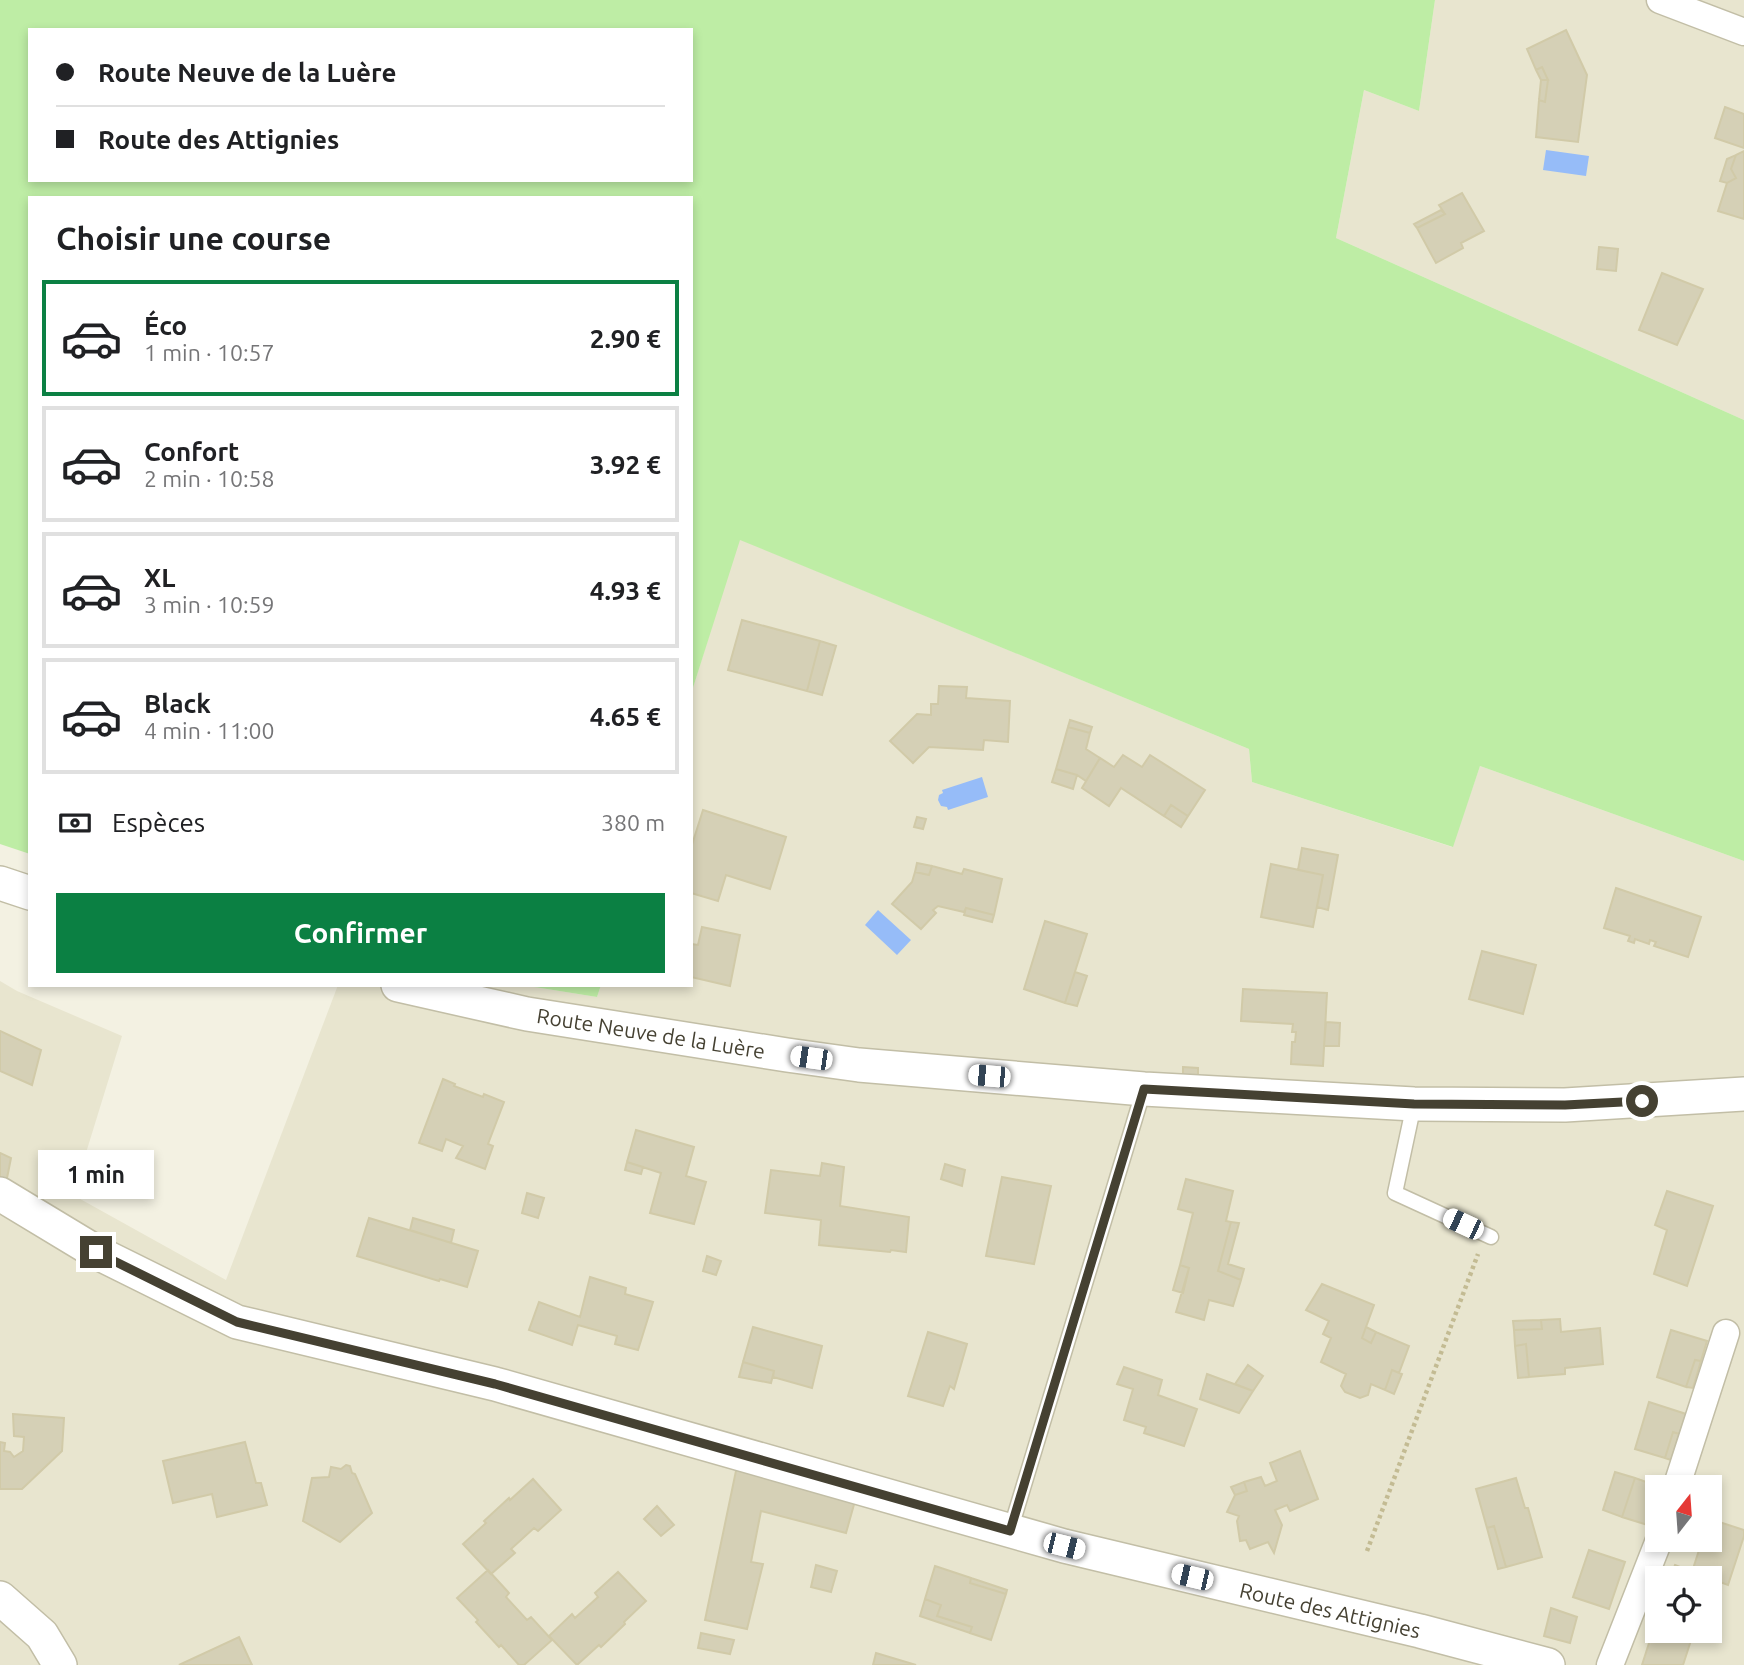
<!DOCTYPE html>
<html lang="fr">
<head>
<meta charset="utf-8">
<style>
  body { margin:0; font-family:Ubuntu,sans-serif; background:#f2f2f2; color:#202124; height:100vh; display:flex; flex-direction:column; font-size:26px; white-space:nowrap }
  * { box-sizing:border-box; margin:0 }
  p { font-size:23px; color:#757577 }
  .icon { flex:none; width:38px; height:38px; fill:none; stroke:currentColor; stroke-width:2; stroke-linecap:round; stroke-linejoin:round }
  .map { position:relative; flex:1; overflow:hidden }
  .details { position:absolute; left:28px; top:196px; width:665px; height:791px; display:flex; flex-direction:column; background:#fff; border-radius:0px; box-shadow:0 4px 10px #0003 }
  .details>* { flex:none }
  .hud { position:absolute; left:28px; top:28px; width:665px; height:154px; border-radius:0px; box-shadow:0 4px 10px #0003; display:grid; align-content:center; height:154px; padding:0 28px; background:#fff }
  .needle { width:46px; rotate:17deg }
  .controls { position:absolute; left:1645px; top:1475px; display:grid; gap:14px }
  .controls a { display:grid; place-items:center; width:77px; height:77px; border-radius:0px; background:#fff; box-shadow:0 4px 10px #0003; font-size:35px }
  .end { position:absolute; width:32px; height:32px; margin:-16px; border:9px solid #454132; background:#fff; box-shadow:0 0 0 4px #fff }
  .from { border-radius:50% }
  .bubble { position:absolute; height:49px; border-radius:0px; background:#fff; box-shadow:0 4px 10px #0003; font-size:23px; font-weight:700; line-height:49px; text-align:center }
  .car { position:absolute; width:21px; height:42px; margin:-21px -10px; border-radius:9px; box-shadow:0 0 5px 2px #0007; background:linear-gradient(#fff 24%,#345 0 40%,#fff 0 76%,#345 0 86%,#fff 0) }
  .hud b { display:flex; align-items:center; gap:24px; height:66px; font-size:26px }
  .hud b+b { border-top:2px solid #e0e0e0 }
  .hud i { width:18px; height:18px; background:#202124 }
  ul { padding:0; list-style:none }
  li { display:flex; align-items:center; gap:21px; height:116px; margin:0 14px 10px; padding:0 14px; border:4px solid #e0e0e0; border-radius:0px }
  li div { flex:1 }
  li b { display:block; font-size:26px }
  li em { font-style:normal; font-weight:700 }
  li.current { border-color:#0b8043 }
  li>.icon { width:63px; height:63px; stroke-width:1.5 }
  h2 { padding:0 28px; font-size:32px; line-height:84px }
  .pay { display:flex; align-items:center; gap:18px; height:77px; padding:0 28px; font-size:26px }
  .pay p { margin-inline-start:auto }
  .cta { display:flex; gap:14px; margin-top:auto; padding:14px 28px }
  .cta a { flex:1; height:80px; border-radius:0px; background:#0b8043; color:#fff; font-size:28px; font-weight:700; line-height:80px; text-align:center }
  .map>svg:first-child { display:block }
  .residential { fill:#e8e5cf; fill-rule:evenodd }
  .green { fill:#beeda5; fill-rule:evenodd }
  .water { fill:#96bcf8 }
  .building { fill:#d5d0b6; stroke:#d1caa8; stroke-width:2 }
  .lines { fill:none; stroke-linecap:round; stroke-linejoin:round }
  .service-casing { stroke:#c2bea6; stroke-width:17 }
  .minor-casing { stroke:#c2bea6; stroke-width:29 }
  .tertiary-casing { stroke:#c2bea6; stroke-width:36 }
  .path { stroke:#c3bb93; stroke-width:4.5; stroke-dasharray:3.5 3.5; stroke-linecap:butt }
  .service { stroke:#fff; stroke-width:14 }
  .minor { stroke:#fff; stroke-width:26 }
  .tertiary { stroke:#fff; stroke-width:33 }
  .route { stroke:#454132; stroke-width:9 }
  .labels { text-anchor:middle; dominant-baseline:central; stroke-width:7; stroke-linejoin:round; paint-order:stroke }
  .street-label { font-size:21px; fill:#454132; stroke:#fff }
</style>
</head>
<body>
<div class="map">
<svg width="1744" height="1665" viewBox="0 0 1744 1665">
  <rect width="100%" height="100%" fill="#f3f1e2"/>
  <path class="residential" d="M1435 0H1744V420L1336 238 1364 90 1419 111Z
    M739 539 1249 749 1252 782 1452 847 1480 766 1744 861V1665H0V981L17 991 122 1036 73 1195 226 1280 338 985H522L597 997 601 985H691V694ZM1657 1488H1710V1540H1657ZM1657 1578H1710V1631H1657Z"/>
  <path class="green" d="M0 0H1435L1419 111 1364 90 1336 238 1744 420V861L1480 766 1453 847 1252 782 1249 749 740 540 691 694V198H30V854L0 844ZM30 30H691V180H30Z
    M522 985H601L597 997Z"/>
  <path class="water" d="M1546 150 1589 156 1586 176 1543 170Z
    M982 777 988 797 948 810 947 807 941 806 938 800 939 795 943 793 942 790Z
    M878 910 911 940 897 955 865 925Z"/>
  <path class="building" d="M1566 30 1587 75 1578 142 1536 137 1539 100 1545 102 1548 80 1542 67 1536 70 1527 49Z
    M1542 67 1548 80H1541L1536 70Z
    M1541 80H1548L1545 102 1539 100Z
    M1725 107 1744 114V148L1715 138Z
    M1744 151V219L1718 211 1727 183 1736 178 1731 169 1736 155Z
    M1736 155 1731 169 1736 178 1727 183 1720 181 1727 159Z
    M1462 193 1484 231 1461 243 1463 248 1436 263 1417 228 1445 214 1439 205Z
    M1441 210 1445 214 1417 228 1414 224Z
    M1599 247 1618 249 1616 271 1597 269Z
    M1662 273 1703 289 1677 345 1639 330Z
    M742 620 820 641 807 691 728 670Z
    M820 641 836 646 822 695 807 691Z
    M939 686 967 687 966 698 1010 701 1008 742 984 740 983 750 929 747 913 763 890 741 917 714 931 715V704H938Z
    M1070 720 1092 727 1090 733 1068 727Z
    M1068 727 1090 733 1086 749 1100 758 1086 781 1077 775 1056 769Z
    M1123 755 1142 767 1150 755 1205 790 1188 816 1171 805 1164 816 1121 788 1109 806 1082 788 1100 758 1114 767Z
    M1056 769 1077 775 1073 789 1052 782Z
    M1171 805 1188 816 1181 827 1164 816Z
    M703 810 786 837 770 889 726 875 718 901 691 893V848Z
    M917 817 926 819 923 829 914 827Z
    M1302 848 1338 855 1328 910 1317 907 1323 875 1298 870Z
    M917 863 932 866 929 875 915 872Z
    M1271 864 1323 875 1313 927 1261 917Z
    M932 866 962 874 964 869 1002 879 994 915 966 908 964 912 938 906 933 910 936 913 921 929 892 904 912 882 915 872 929 875Z
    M1616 888 1701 917 1688 957 1654 946 1656 942 1650 940 1649 944 1635 939 1634 943 1628 941 1630 936 1604 928Z
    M966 908 994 915 992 922 964 915Z
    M1045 921 1087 934 1065 1003 1024 989Z
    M702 927 740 935 730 986 691 977V944L698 945Z
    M1482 951 1536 965 1523 1014 1469 999Z
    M1075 972 1087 976 1077 1006 1065 1003Z
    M1243 989 1327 993 1323 1066 1291 1064 1292 1042H1295L1296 1032H1292L1293 1024 1241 1021Z
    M1326 1022 1340 1023 1339 1046H1324Z
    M0 1031 41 1050 32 1085 0 1071Z
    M1183 1067 1198 1068V1078L1183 1077Z
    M443 1079 455 1084 454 1086 483 1097 484 1094 504 1102 488 1144 493 1146 485 1169 456 1158 463 1146 446 1139 442 1151 419 1143Z
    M636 1130 694 1147 686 1176 706 1182 694 1224 650 1213 661 1173 627 1162Z
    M0 1153 11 1158 6 1183 0 1179Z
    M627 1162 643 1167 641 1174 625 1170Z
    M822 1163 844 1167 840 1206 909 1217 906 1252 891 1250 890 1252 819 1245 821 1220 765 1213 771 1170 820 1176Z
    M945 1164 965 1170 962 1186 941 1179Z
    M1002 1177 1051 1186 1034 1264 986 1256Z
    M1186 1179 1233 1191 1226 1221 1231 1222 1218 1271 1241 1280 1233 1306 1209 1300 1204 1320 1176 1312 1189 1268 1180 1265 1193 1213 1178 1209Z
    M1667 1191 1713 1206 1687 1286 1654 1274 1667 1230 1655 1225Z
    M527 1193 544 1198 538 1218 522 1213Z
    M369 1218 478 1251 467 1287 440 1279 439 1281 357 1256Z
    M413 1218 454 1230 451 1243 410 1230Z
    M1231 1222 1239 1223 1228 1264 1244 1269 1241 1280 1218 1271Z
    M707 1256 721 1261 716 1275 703 1271Z
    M1180 1265 1189 1268 1183 1293 1173 1290Z
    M590 1277 626 1288 625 1294 653 1302 638 1350 615 1344 617 1336 578 1325 572 1345 529 1330 539 1302 580 1317Z
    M1322 1284 1374 1305 1362 1338 1371 1343 1376 1332 1409 1346 1399 1373 1392 1370 1385 1390 1371 1384 1368 1395 1360 1398 1345 1392 1341 1386 1346 1374 1321 1362 1331 1338 1323 1334 1329 1321 1306 1310Z
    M1560 1319 1561 1332 1600 1328 1603 1364 1565 1368V1374L1529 1377 1526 1344 1515 1346 1514 1330 1542 1329 1541 1320Z
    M1541 1320 1542 1329 1514 1330 1513 1321Z
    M753 1327 822 1346 812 1388 773 1377 774 1371 743 1362Z
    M1366 1327 1376 1332 1371 1343 1362 1338Z
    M1671 1330 1707 1341 1701 1361 1695 1360 1686 1387 1657 1377Z
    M928 1332 967 1344 954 1389 950 1386 943 1406 908 1396Z
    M1526 1344 1529 1377 1518 1378 1515 1346Z
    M1695 1360 1701 1361 1693 1388 1686 1387Z
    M743 1362 774 1371 771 1383 739 1377Z
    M1248 1365 1263 1376 1253 1391 1235 1384Z
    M1124 1367 1162 1380 1158 1395 1197 1409 1184 1446 1144 1433 1146 1427 1124 1420 1133 1389 1117 1384Z
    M1392 1370 1402 1374 1394 1394 1385 1390Z
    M1207 1374 1253 1391 1239 1413 1200 1399Z
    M1649 1402 1686 1414 1679 1434 1673 1432 1665 1458 1635 1449Z
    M13 1414 64 1418 62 1451 22 1489H0V1442L5 1443 4 1451 10 1452 14 1457 23 1451 24 1437 14 1436Z
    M1673 1432 1679 1434 1671 1460 1665 1458Z
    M245 1442 256 1483H261L267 1505 217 1517 212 1494 173 1503 163 1461Z
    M1300 1451 1318 1499 1290 1511 1287 1505 1275 1510 1282 1525 1274 1553 1268 1542 1250 1549 1246 1540 1240 1541 1237 1521 1239 1516 1227 1512 1235 1495 1247 1491 1244 1482 1261 1477 1265 1486 1277 1481 1270 1463Z
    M346 1465 350 1466 352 1473 355 1474 372 1513 340 1542 303 1521 312 1478 329 1477 331 1467 341 1469Z
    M737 1466 855 1501 846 1533 761 1511 751 1562 763 1564 747 1629 705 1620Z
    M1615 1472 1635 1478 1622 1517 1603 1510Z
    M1516 1478 1525 1508H1528L1542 1557 1506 1567 1494 1526 1487 1528 1476 1489Z
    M1635 1478 1663 1488H1657V1516L1654 1527 1622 1517Z
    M533 1479 561 1510 538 1531 534 1528 511 1549 515 1553 491 1574 463 1544 486 1523 484 1521 509 1498 510 1500Z
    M1244 1482 1247 1491 1235 1495 1231 1487Z
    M657 1506 674 1525 661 1536 644 1519Z
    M1710 1519 1744 1530V1536L1728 1585 1692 1572 1701 1544 1699 1543 1700 1540H1710Z
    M1494 1526 1506 1567 1498 1569 1487 1528Z
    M1589 1550 1625 1562 1609 1609 1573 1597Z
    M816 1565 837 1571 831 1592 811 1587Z
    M1675 1565 1692 1572 1708 1578H1670Z
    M935 1566 971 1578 970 1583 1006 1594 991 1640 970 1633 972 1627 937 1616 941 1605 925 1599Z
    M488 1570 509 1593 506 1597 527 1620 531 1617 552 1640 524 1665H519L501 1645 499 1647 476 1622 478 1620 457 1598Z
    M618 1572 646 1601 624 1622 625 1624 601 1647 599 1645 577 1665 549 1636 572 1614 575 1618 598 1597 595 1593Z
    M971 1578 1007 1590 1006 1594 970 1583Z
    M925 1599 941 1605 937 1616 972 1627 970 1633 920 1616Z
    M1551 1608 1577 1617 1570 1643 1544 1636Z
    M1657 1618V1631H1694L1683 1665H1642Z
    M701 1633 734 1640 730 1654 698 1648Z
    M239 1637 252 1665H179Z
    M876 1653 916 1665H873Z"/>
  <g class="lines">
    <g class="service-casing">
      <path id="service" d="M1414 1104 1395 1193 1491 1237
        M1010 1531 1144 1089"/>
    </g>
    <g class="minor-casing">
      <path id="minor" d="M1660 0 1744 32
        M1676 1488 1726 1333
        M1610 1665 1659 1540"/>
    </g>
    <g class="tertiary-casing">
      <path id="tertiary" d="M0 883 30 893
        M398 985 527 1014 787 1055 859 1065 1144 1089 1414 1104 1565 1105 1744 1094
        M0 1194 96 1252 237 1322 495 1384 1064 1546 1420 1631 1548 1665
        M0 1598 42 1635 60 1665"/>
    </g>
    <path class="path" d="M1367 1551 1478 1254"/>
    <use href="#service" class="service"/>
    <use href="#minor" class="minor"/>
    <use href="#tertiary" class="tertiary"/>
  </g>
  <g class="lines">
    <path class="route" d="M96 1252 237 1322 495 1384 1010 1531 1144 1089 1414 1104 1565 1105 1642 1101"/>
  </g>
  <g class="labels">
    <g class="street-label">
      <text transform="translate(651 1033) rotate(9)">Route Neuve de la Luère</text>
      <text transform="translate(1330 1610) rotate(13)">Route des Attignies</text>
    </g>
  </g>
</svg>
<div class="controls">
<a><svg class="needle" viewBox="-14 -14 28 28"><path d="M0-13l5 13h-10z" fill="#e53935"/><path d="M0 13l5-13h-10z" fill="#757577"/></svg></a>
<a><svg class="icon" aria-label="locate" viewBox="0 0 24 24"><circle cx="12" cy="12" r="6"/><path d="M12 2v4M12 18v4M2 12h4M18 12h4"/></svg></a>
</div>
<i class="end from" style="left:1642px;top:1101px"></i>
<i class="end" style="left:96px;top:1252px"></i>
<div class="bubble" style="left:38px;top:1150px;width:116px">1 min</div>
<i class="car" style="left:811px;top:1058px;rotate:278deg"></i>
<i class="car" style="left:989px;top:1076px;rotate:275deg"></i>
<i class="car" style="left:1463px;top:1224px;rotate:295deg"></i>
<i class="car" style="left:1064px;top:1546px;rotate:104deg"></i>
<i class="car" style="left:1192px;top:1577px;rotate:283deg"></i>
<div class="hud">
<b><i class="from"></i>Route Neuve de la Luère</b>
<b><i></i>Route des Attignies</b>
</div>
<section class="details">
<h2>Choisir une course</h2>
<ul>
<li class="current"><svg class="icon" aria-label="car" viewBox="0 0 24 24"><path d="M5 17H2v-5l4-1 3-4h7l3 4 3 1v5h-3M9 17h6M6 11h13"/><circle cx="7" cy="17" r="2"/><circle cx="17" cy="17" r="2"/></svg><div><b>Éco</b><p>1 min · 10:57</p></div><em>2.90 €</em></li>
<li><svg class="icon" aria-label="car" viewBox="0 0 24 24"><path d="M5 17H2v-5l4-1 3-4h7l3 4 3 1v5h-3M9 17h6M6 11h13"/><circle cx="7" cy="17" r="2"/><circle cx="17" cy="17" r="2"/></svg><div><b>Confort</b><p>2 min · 10:58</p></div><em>3.92 €</em></li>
<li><svg class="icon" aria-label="car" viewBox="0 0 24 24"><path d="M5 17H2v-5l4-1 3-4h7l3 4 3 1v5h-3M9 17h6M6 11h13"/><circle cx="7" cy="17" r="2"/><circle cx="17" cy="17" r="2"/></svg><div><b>XL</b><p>3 min · 10:59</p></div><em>4.93 €</em></li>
<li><svg class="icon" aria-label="car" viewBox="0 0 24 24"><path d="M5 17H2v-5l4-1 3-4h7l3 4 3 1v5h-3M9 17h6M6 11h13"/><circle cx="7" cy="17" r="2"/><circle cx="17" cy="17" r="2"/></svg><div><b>Black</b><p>4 min · 11:00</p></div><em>4.65 €</em></li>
</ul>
<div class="pay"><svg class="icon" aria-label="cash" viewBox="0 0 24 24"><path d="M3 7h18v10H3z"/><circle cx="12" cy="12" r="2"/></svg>Espèces<p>380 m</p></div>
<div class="cta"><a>Confirmer</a></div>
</section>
</div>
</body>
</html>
